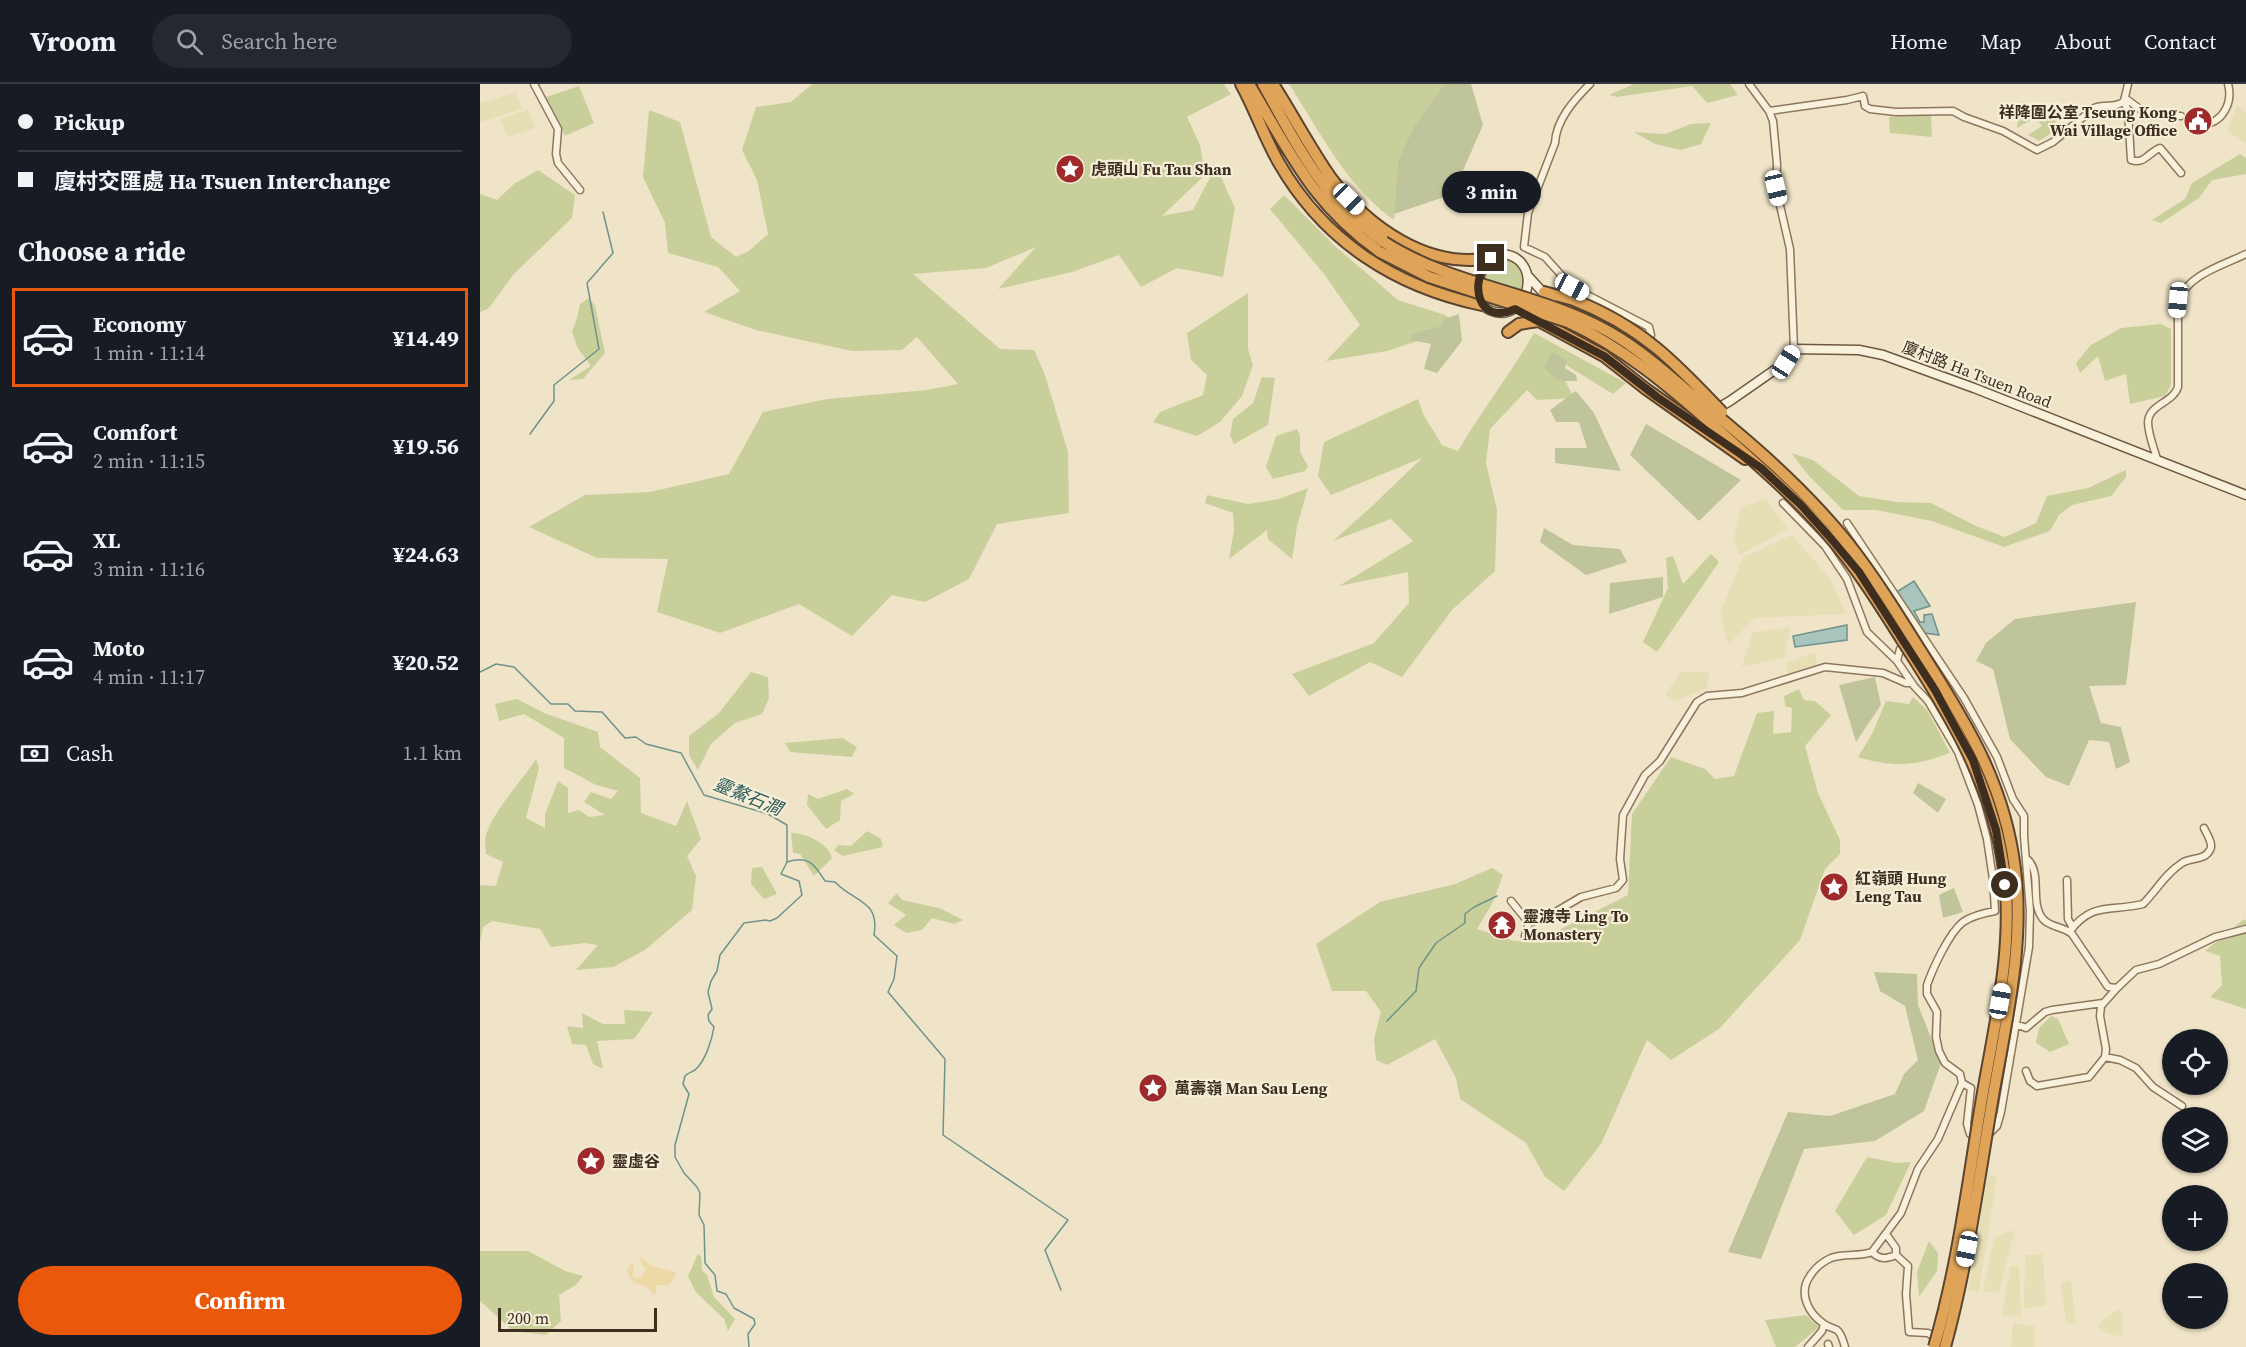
<!DOCTYPE html>
<html lang="en">
<head>
<meta charset="utf-8">
<style>
  body { margin:0; font-family:"Source Serif 4","Noto Sans SC",serif; background:#242831; color:#f1f3f6; height:100vh; display:flex; flex-direction:column; font-size:22px; white-space:nowrap }
  * { box-sizing:border-box; margin:0 }
  p { font-size:20px; color:#9ea1a6 }
  .icon { flex:none; width:33px; height:33px; fill:none; stroke:currentColor; stroke-width:2; stroke-linecap:round; stroke-linejoin:round }
  .map { position:relative; flex:1; overflow:hidden }
  .panel { display:flex; flex-direction:column; background:#171b24; width:480px }
  .panel>* { flex:none }
  .top-card { display:grid; align-content:center; height:132px; padding:0 18px; background:#171b24 }
  .tools { position:absolute; left:1682px; top:945px; display:grid; gap:12px }
  .tools a { display:grid; place-items:center; width:66px; height:66px; border-radius:50%; background:#171b24; box-shadow:0 2px 4px #0004; font-size:30px }
  .scale { position:absolute; left:18px; bottom:15px; width:159px; box-sizing:border-box; padding-left:6px; border:3px solid #3d2e20; border-top:0; font-size:16px; line-height:21px; white-space:nowrap; color:#3d2e20; -webkit-text-stroke:4px #f7eed8; paint-order:stroke }
  .end { position:absolute; width:27px; height:27px; margin:-14px; border:8px solid #3d2e20; background:#fff; box-shadow:0 0 0 3px #fff }
  .from { border-radius:50% }
  .bubble { position:absolute; height:42px; border-radius:21px; background:#171b24; box-shadow:0 2px 4px #0004; font-size:20px; font-weight:700; line-height:42px; text-align:center }
  .car { position:absolute; width:18px; height:36px; margin:-18px -9px; border-radius:8px; box-shadow:0 0 4px 2px #0007; background:linear-gradient(#fff 24%,#345 0 40%,#fff 0 76%,#345 0 86%,#fff 0) }
  .top-card b { display:flex; align-items:center; gap:21px; height:57px; font-size:22px }
  .top-card b+b { border-top:2px solid #363941 }
  .top-card i { width:15px; height:15px; background:#f1f3f6 }
  ul { padding:0; list-style:none }
  li { display:flex; align-items:center; gap:18px; height:99px; margin:0 12px 9px; padding:0 6px; border:3px solid transparent; border-radius:0px }
  li div { flex:1 }
  li b { display:block; font-size:22px }
  li em { font-style:normal; font-weight:700 }
  li.current { border-color:#ea580c }
  li>.icon { width:54px; height:54px; stroke-width:1.5 }
  h2 { padding:0 18px; font-size:27px; line-height:72px }
  .pay { display:flex; align-items:center; gap:15px; height:66px; padding:0 18px; font-size:22px }
  .pay p { margin-inline-start:auto }
  .primary-button { display:flex; gap:12px; margin-top:auto; padding:12px 18px }
  .primary-button a { flex:1; height:69px; border-radius:36px; background:#ea580c; color:#fff; font-size:24px; font-weight:700; line-height:69px; text-align:center }
  header { display:flex; align-items:center; gap:36px; box-sizing:border-box; height:84px; padding:0 30px; background:#171b24; border-bottom:2px solid #363941 }
  header strong { font-size:28px }
  nav { display:flex; gap:33px; margin-inline-start:auto; font-size:21px }
  .search { width:420px; height:54px; background:#242831; display:flex; align-items:center; gap:15px; box-sizing:border-box; padding:0 21px; border-radius:33px; color:#9ea1a6; font-size:22px }
  main { display:flex; flex:1; min-height:0 }
  .map>svg:first-child { display:block }
  .farmland { fill:#e6deb5 }
  .green { fill:#c9cf9b }
  .sand { fill:#ecd9a5 }
  .cemetery { fill:#bfc49a }
  .water { fill:#a9c4bc; stroke:#6f938a; stroke-width:1.5 }
  .lines { fill:none; stroke-linecap:round; stroke-linejoin:round }
  .stream { stroke:#6f938a; stroke-width:1.5 }
  .street-casing { stroke:#8d765c; stroke-width:9 }
  .secondary-casing { stroke:#6f573f; stroke-width:11 }
  .highway-casing { stroke:#5b4430; stroke-width:14 }
  .street { stroke:#faf1dc; stroke-width:6 }
  .secondary { stroke:#faf1dc; stroke-width:8 }
  .highway { stroke:#e0a458; stroke-width:10 }
  .highway-bridge-casing { stroke:#5b4430; stroke-width:14; stroke-linecap:butt }
  .highway-bridge { stroke:#e0a458; stroke-width:10 }
  .route { stroke:#3d2e20; stroke-width:8 }
  .labels { text-anchor:middle; dominant-baseline:central; stroke-width:4.5; stroke-linejoin:round; paint-order:stroke }
  .poi-label { font-size:16px; font-weight:bold; fill:#3d2e20; stroke:#f7eed8; text-anchor:start }
  .street-label { font-size:16px; fill:#3d2e20; stroke:#f7eed8 }
  .water-label { font-size:18px; font-style:italic; fill:#2f5d5a; stroke:#f7eed8 }
</style>
</head>
<body>
<header>
<strong>Vroom</strong>
<div class="search"><svg class="icon" aria-label="search" viewBox="0 0 24 24"><circle cx="10" cy="10" r="6"/><path d="M15 15l6 6"/></svg>Search here</div>
<nav><a>Home</a><a>Map</a><a>About</a><a>Contact</a></nav>
</header>
<main>
<section class="panel">
<div class="top-card">
<b><i class="from"></i>Pickup</b>
<b><i></i>廈村交匯處 Ha Tsuen Interchange</b>
</div>
<h2>Choose a ride</h2>
<ul>
<li class="current"><svg class="icon" aria-label="car" viewBox="0 0 24 24"><path d="M5 17H2v-5l4-1 3-4h7l3 4 3 1v5h-3M9 17h6M6 11h13"/><circle cx="7" cy="17" r="2"/><circle cx="17" cy="17" r="2"/></svg><div><b>Economy</b><p>1 min · 11:14</p></div><em>¥14.49</em></li>
<li><svg class="icon" aria-label="car" viewBox="0 0 24 24"><path d="M5 17H2v-5l4-1 3-4h7l3 4 3 1v5h-3M9 17h6M6 11h13"/><circle cx="7" cy="17" r="2"/><circle cx="17" cy="17" r="2"/></svg><div><b>Comfort</b><p>2 min · 11:15</p></div><em>¥19.56</em></li>
<li><svg class="icon" aria-label="car" viewBox="0 0 24 24"><path d="M5 17H2v-5l4-1 3-4h7l3 4 3 1v5h-3M9 17h6M6 11h13"/><circle cx="7" cy="17" r="2"/><circle cx="17" cy="17" r="2"/></svg><div><b>XL</b><p>3 min · 11:16</p></div><em>¥24.63</em></li>
<li><svg class="icon" aria-label="car" viewBox="0 0 24 24"><path d="M5 17H2v-5l4-1 3-4h7l3 4 3 1v5h-3M9 17h6M6 11h13"/><circle cx="7" cy="17" r="2"/><circle cx="17" cy="17" r="2"/></svg><div><b>Moto</b><p>4 min · 11:17</p></div><em>¥20.52</em></li>
</ul>
<div class="pay"><svg class="icon" aria-label="cash" viewBox="0 0 24 24"><path d="M3 7h18v10H3z"/><circle cx="12" cy="12" r="2"/></svg>Cash<p>1.1 km</p></div>
<div class="primary-button"><a>Confirm</a></div>
</section>
<div class="map">
<svg width="1766" height="1263" viewBox="0 0 1766 1263">
  <rect width="100%" height="100%" fill="#f0e4c8"/>
  <path class="farmland" d="M36 8 42 25 0 38V19Z
    M1757 21 1766 29V59L1747 47Z
    M48 25 55 44 27 53 21 35Z
    M1286 415 1308 445 1259 471 1254 455 1261 423Z
    M1312 451 1351 496 1366 530 1275 534 1248 561 1240 529 1263 473Z
    M1311 543 1304 574 1262 583 1272 549Z
    M1335 568 1337 580 1308 591 1306 579Z
    M1200 588H1229L1227 604 1195 617 1185 611Z
    M1508 1090 1517 1093 1499 1207H1488Z
    M1535 1146 1519 1209 1503 1207 1514 1153Z
    M1563 1170 1566 1221 1544 1225 1545 1171Z
    M1539 1182 1541 1232 1522 1231 1530 1183Z
    M1591 1197 1596 1241 1586 1239 1581 1199Z
    M1637 1226 1642 1227V1251L1638 1252 1625 1248 1616 1242Z
    M1533 1239 1555 1242 1554 1263H1531Z"/>
  <path class="green" d="M332 0H744L751 10 707 33 720 61 725 91 682 132 713 126 736 82 755 124 743 193 697 184 661 203 639 171 592 188 518 205 556 163 506 184 433 190 520 265 554 266 565 291 588 368 589 429 517 440 489 495 445 518 412 511 372 552 319 520 240 549 177 528 188 475 117 474 49 443 105 411 170 408 249 390 283 328 347 315 447 306 478 300 437 253 422 266 372 267 276 246 224 228 260 207 238 183 188 169 185 139 163 93 169 26 200 38 231 153 256 173 269 167 288 150 277 96 262 66 276 23 311 18Z
    M809 0H964L934 42 918 76 914 136C865 101 841 49 809 0Z
    M1154 0H1250L1258 11 1227 19 1212 2 1137 13 1129 11Z
    M99 2 114 39 85 52 66 13Z
    M1541 18 1563 24 1581 43 1559 57 1548 51 1562 42 1555 34 1537 44Z
    M1451 30 1452 53 1410 49 1409 33Z
    M1231 39 1221 60 1201 66 1175 60 1154 48 1185 50 1211 40Z
    M1760 70 1766 74V90L1732 96 1719 114 1681 139 1672 136 1705 115 1712 99Z
    M58 86 95 111 92 134 34 190 8 225 0 228V110L17 116 34 100Z
    M804 111 856 163 918 216 965 231 980 243 907 267 846 277 880 241 844 190 790 125Z
    M1023 174C1064 184 1036 245 1005 216 1003 197 1001 181 1023 174Z
    M768 209V265L773 281 762 312 740 338 717 352 673 338 680 328 723 311 727 291 711 276 707 249Z
    M109 214 115 222 125 269 103 295 89 296 111 282 97 263 92 247 97 234 100 220Z
    M1681 240 1691 245V301L1685 312 1650 320 1646 290 1625 297 1618 272 1600 289 1596 279 1611 261 1641 244Z
    M1054 249 1146 299 1133 310 1073 273 1094 314 1057 316 1047 306 1010 345 1006 379 1017 426 1015 487 972 526 922 593 890 578 829 612 812 590 894 559 929 519 928 488 859 502 933 457 911 435 853 457 891 423 942 374 851 411 838 392 844 358 938 315 943 330 962 361 978 367C1002 326 1031 289 1054 249Z
    M782 293 795 294 788 341 754 360 750 351 753 335 773 319Z
    M817 345 820 352V368L828 382 825 387 793 395 786 383 796 352Z
    M1311 369 1333 376 1379 412 1417 418 1451 419 1496 442 1525 453 1556 439 1567 412 1608 404 1646 386V393L1631 412 1592 421 1579 431 1570 447 1524 463 1452 437 1396 426H1363L1329 392Z
    M828 404 817 442 812 475 788 455 787 446 749 475 754 446 753 429 725 419 727 411 768 420 799 415Z
    M1231 470 1239 478 1177 568 1163 558 1188 504 1186 474 1193 472 1203 500Z
    M271 588 288 593 289 614 282 630 255 639 231 660 218 686 209 671V652L239 629Z
    M1319 605 1324 616 1335 617 1351 631 1325 662 1338 709 1360 756V770L1345 785 1320 856 1239 945 1191 976 1167 956 1121 1060 1084 1107 1065 1093 1046 1059 980 1015 976 994 955 955 907 981 896 976 894 955 901 928 886 907H852L836 860 900 818 975 800 1012 784 1023 791 1013 818 997 845 1034 857 1064 859 1079 846 1148 811 1152 730 1191 673 1225 685 1235 695 1254 692 1277 629 1294 627 1293 650 1311 648 1312 624 1305 622 1304 612Z
    M1433 613 1447 626 1470 669C1434 682 1415 684 1378 673L1392 650 1406 617 1429 620Z
    M37 615 64 629 118 648 120 663 160 694 161 729 196 742 207 717 221 755 207 772 216 792 212 826 165 866 133 883 96 886 118 861 105 859 71 863 60 845 12 837 3 843 0 858V801L16 802 23 778 6 770C6 764 4 757 6 751 14 726 41 698 56 675L59 684 46 734 65 744V730L78 697 88 704V729L99 726 109 733 125 731 104 718 111 708 131 715 138 707 116 701 84 684V654L44 630 19 637 15 620Z
    M362 654 377 663 372 673 310 668 305 659Z
    M367 705 374 710 361 717 360 736 346 745 327 721 328 710 338 715Z
    M387 747 401 755 403 763 363 772 354 766 359 761 371 762Z
    M311 749C326 749 348 759 352 774L334 792 320 770 313 769Z
    M282 783 297 810 284 815 271 800 272 784Z
    M417 809 422 816 459 824 483 836 474 840 452 834 442 846 426 849 414 841 426 831 408 819Z
    M1764 835 1766 837V925L1730 913 1742 901 1740 872 1725 867Z
    M144 926 173 928 154 955 117 957 123 985 113 980 106 961 92 960 87 942 103 944 102 929 123 940H145Z
    M1571 932 1578 935 1589 960 1570 968 1556 959 1559 944Z
    M1387 1073 1417 1079 1431 1078 1406 1131 1374 1151 1355 1127Z
    M1449 1157 1458 1169 1457 1187 1439 1213 1437 1188Z
    M0 1167H48L85 1187 103 1192 96 1201 79 1211 81 1237 66 1251 33 1247 0 1217Z
    M218 1170 221 1172 222 1186 227 1191 234 1213 255 1235 248 1247 244 1235 215 1207 208 1192Z
    M1326 1231 1339 1243 1315 1263H1296L1285 1236Z"/>
  <path class="sand" d="M160 1172 171 1182 197 1188 189 1201H177L176 1208 171 1212 172 1208 166 1202 154 1199 147 1188 150 1179 154 1182 153 1193 161 1194 166 1185 161 1179Z"/>
  <path class="cemetery" d="M964 0H991L1003 41 977 100 970 111 914 130 918 76 934 42Z
    M979 230 982 257 957 289 944 285 951 260 931 256V250L962 242 964 235Z
    M1072 268 1087 276 1085 284 1096 291 1097 297H1079L1064 284Z
    M1096 307 1114 329 1141 387 1075 379V364H1107L1099 338H1076L1070 326Z
    M1166 340 1261 396 1219 437 1150 371Z
    M1064 444 1093 461 1140 465 1147 478 1106 491 1060 458Z
    M1183 493V513L1129 530 1130 499Z
    M1656 518 1646 601 1609 602 1621 639 1641 643 1650 678 1636 685 1629 658 1609 656 1589 702 1566 693 1530 655 1513 585 1496 577 1506 559 1535 535Z
    M1395 593 1401 621 1376 658 1359 601Z
    M1438 699 1466 715 1458 729 1433 709Z
    M1474 804 1483 828 1463 834 1459 811Z
    M1394 888 1437 890 1438 921 1461 979 1444 1027 1395 1057 1324 1065 1281 1175 1248 1168 1308 1028 1350 1032 1415 1010 1424 990 1438 976 1425 922 1400 907Z"/>
  <path class="water" d="M1434 497 1450 522 1434 527 1440 538H1444V531L1452 530 1459 551 1444 549 1415 509Z
    M1367 541V556L1315 563 1313 552Z"/>
  <g class="lines">
    <path class="stream" d="M50 350 74 317V301L119 265 107 199 133 169 123 128
      M0 588 16 580 34 583 71 620H88L95 627 122 628 145 654 156 653 166 660 201 669 224 711 288 730 307 741V778L301 790 319 797 322 811 297 834 290 837 285 836 264 839 240 871 237 887 231 897 228 908 232 925 228 931 229 937 234 943C232 955 226 975 217 984 214 988 209 988 205 992L203 1000 209 1010 195 1061V1073L204 1089 217 1103 220 1109 219 1131 224 1141 225 1179 235 1191 237 1207 246 1210 254 1224 274 1235 275 1240 268 1250 269 1263
      M307 778C329 771 334 780 345 797L355 798C375 819 400 816 394 851L417 872 414 895 408 908 465 975 463 1051 588 1136 565 1166 581 1206
      M907 937 936 907 939 884 956 859 985 839V830L994 823 1017 812"/>
    <g class="street-casing">
      <path id="street" d="M54 0 78 45 76 70 78 79 100 106
        M1110 0C1094 16 1076 36 1075 59L1048 129 1044 163 1065 173 1092 203 1169 243 1171 251 1160 271
        M1269 0 1289 27 1293 37 1297 80 1296 104 1310 165 1314 265
        M1648 0 1644 17 1648 27 1651 76C1664 81 1669 68 1680 64L1701 89
        M1645 14 1668 31 1701 32
        M1289 27 1367 16 1383 12 1385 22 1390 25 1416 28 1473 27 1484 33 1523 47 1557 66 1573 58 1614 24C1625 19 1635 25 1644 17
        M1722 40C1743 40 1753 18 1748 0
        M1677 375C1674 364 1668 350 1668 338 1669 320 1693 319 1698 303V216C1710 190 1741 182 1766 170
        M1303 419 1345 462 1367 495 1387 548 1417 577 1434 602 1448 617 1478 668 1498 721 1507 755 1513 795 1515 827C1504 829 1492 832 1483 838 1469 849 1453 884 1447 901V910L1457 928 1456 953 1459 967 1465 979 1480 990 1482 999 1458 1055 1438 1085 1421 1129 1392 1168C1400 1176 1406 1175 1416 1171L1428 1182 1426 1210 1429 1248 1448 1249 1457 1255
        M1367 439 1484 614 1517 673 1533 715 1544 732V752L1550 827 1549 863 1521 1028 1517 1042 1507 1052
        M1417 577 1420 565 1426 561
        M1547 775C1563 789 1549 818 1563 835 1571 844 1583 842 1592 850L1628 903 1637 904
        M1587 796 1588 835 1593 844
        M1031 817 1049 839 1072 830 1101 813 1136 804 1143 796 1140 775 1143 731 1165 691 1180 677 1217 618 1227 612 1262 609 1345 583 1403 589 1426 599H1432
        M1590 847C1613 817 1631 828 1663 820 1677 806 1685 790 1702 779 1711 773 1724 777 1730 766 1734 760 1726 749 1724 744
        M1045 852 1049 839
        M1536 940 1546 944 1565 928 1572 926 1623 919
        M1625 973 1640 976 1656 984 1673 1003 1702 1022
        M1546 987 1550 997 1557 1002 1609 993 1625 973 1626 965 1620 932 1621 922 1637 904 1656 886 1679 880 1735 853 1766 845
        M1482 999 1491 1004 1487 1040 1490 1050 1497 1054
        M1406 1150 1416 1164V1171
        M1348 1260 1349 1263
        M1328 1263 1342 1247 1344 1240
        M1365 1263C1363 1257 1362 1250 1357 1246 1353 1244 1348 1243 1344 1240 1328 1229 1318 1209 1330 1192 1335 1184 1342 1178 1351 1174 1365 1169 1379 1173 1392 1168"/>
    </g>
    <g class="secondary-casing">
      <path id="secondary" d="M1023 170C1063 174 1050 236 1015 228 984 221 998 175 1023 170Z
        M1048 192 1078 225
        M1233 327 1250 317 1306 278 1314 265 1379 266 1403 271 1494 304 1766 411"/>
    </g>
    <g class="highway-casing">
      <path id="highway" d="M761 0C775 25 784 53 799 79 844 157 915 203 1002 221
        M769 0C810 68 832 120 900 168
        M783 0C817 62 844 117 904 158
        M793 0C813 31 830 64 851 94 888 143 948 186 1011 174
        M1064 208 1094 216
        M1048 231 1124 272 1166 305 1265 375
        M1028 248 1039 240 1058 237"/>
    </g>
    <use href="#street" class="street"/>
    <use href="#secondary" class="secondary"/>
    <use href="#highway" class="highway"/>
    <g class="highway-bridge-casing">
      <path id="highway-bridge" d="M904 158C977 205 1067 208 1141 255 1166 271 1190 292 1213 312 1269 357 1323 403 1368 459 1397 496 1422 537 1447 577 1490 645 1525 703 1535 785 1545 863 1525 941 1512 1018 1498 1100 1487 1183 1465 1263
        M900 168 949 193 1088 238C1144 264 1190 303 1235 343 1274 378 1315 412 1349 452 1377 484 1399 520 1422 556 1468 627 1513 700 1524 786 1534 863 1515 938 1502 1014 1488 1097 1478 1182 1454 1263
        M1094 216C1160 242 1194 277 1242 328"/>
    </g>
    <use href="#highway-bridge" class="highway-bridge"/>
  </g>
  <g class="lines">
    <path class="route" d="M1011 174C987 197 998 243 1035 225L1124 272 1177 313 1281 384 1321 421 1348 451 1379 488 1455 606 1493 676 1516 746 1525 801"/>
  </g>
  <defs>
    <g id="civic-disc" transform="scale(1.5)"><circle r="9.5" fill="#9e2a2b" stroke="#f7eed8"/><path d="M-.6-6.5H3V-4.5H.6V-3L4-1V1h2V6H-6V1h2V-1L-.6-3ZM-1.2 2.5V6h2.4V2.5Z" fill="#fff"/></g>
    <g id="sight-disc" transform="scale(1.5)"><circle r="9.5" fill="#9e2a2b" stroke="#f7eed8"/><path d="M0-6L1.8-2.2L6-1.7L2.9 1.2L3.7 5.4L0 3.3L-3.7 5.4L-2.9 1.2L-6-1.7L-1.8-2.2Z" fill="#fff"/></g>
    <g id="temple-disc" transform="scale(1.5)"><circle r="9.5" fill="#9e2a2b" stroke="#f7eed8"/><path d="M0-6L5-2H3V0L6.5 2.5H4V6H1.5V3h-3V6H-4V2.5H-6.5L-3 0V-2H-5Z" fill="#fff"/></g>
  </defs>
  <g fill-rule="evenodd">
    <use href="#civic-disc" x="1718" y="37"/>
    <use href="#sight-disc" x="590" y="85"/>
    <use href="#sight-disc" x="1354" y="803"/>
    <use href="#temple-disc" x="1022" y="841"/>
    <use href="#sight-disc" x="673" y="1004"/>
    <use href="#sight-disc" x="111" y="1077"/>
  </g>
  <g class="labels">
    <g class="poi-label">
      <text x="1697" y="28" text-anchor="end">祥降圍公室 Tseung Kong<tspan x="1697" dy="18">Wai Village Office</tspan></text>
      <text x="611" y="85">虎頭山 Fu Tau Shan</text>
      <text x="1375" y="794">紅嶺頭 Hung<tspan x="1375" dy="18">Leng Tau</tspan></text>
      <text x="1043" y="832">靈渡寺 Ling To<tspan x="1043" dy="18">Monastery</tspan></text>
      <text x="694" y="1004">萬壽嶺 Man Sau Leng</text>
      <text x="132" y="1077">靈虛谷</text>
    </g>
    <g class="street-label">
      <text transform="translate(1497 290) rotate(21)">廈村路 Ha Tsuen Road</text>
    </g>
    <g class="water-label">
      <text transform="translate(268 712) rotate(22)">靈鰲石澗</text>
    </g>
  </g>
</svg>
<div class="tools">
<a><svg class="icon" aria-label="locate" viewBox="0 0 24 24"><circle cx="12" cy="12" r="6"/><path d="M12 2v4M12 18v4M2 12h4M18 12h4"/></svg></a>
<a><svg class="icon" aria-label="layers" viewBox="0 0 24 24"><path d="M12 4l9 5-9 5-9-5zM3 14l9 5 9-5"/></svg></a>
<a>+</a>
<a>−</a>
</div>
<div class="scale">200 m</div>
<i class="end from" style="left:1525px;top:801px"></i>
<i class="end" style="left:1011px;top:174px"></i>
<div class="bubble" style="left:962px;top:87px;width:99px">3 min</div>
<i class="car" style="left:1296px;top:104px;rotate:167deg"></i>
<i class="car" style="left:869px;top:115px;rotate:135deg"></i>
<i class="car" style="left:1092px;top:203px;rotate:118deg"></i>
<i class="car" style="left:1698px;top:216px;rotate:185deg"></i>
<i class="car" style="left:1306px;top:278px;rotate:32deg"></i>
<i class="car" style="left:1520px;top:917px;rotate:10deg"></i>
<i class="car" style="left:1487px;top:1165px;rotate:191deg"></i>
</div>
</main>
</body>
</html>
